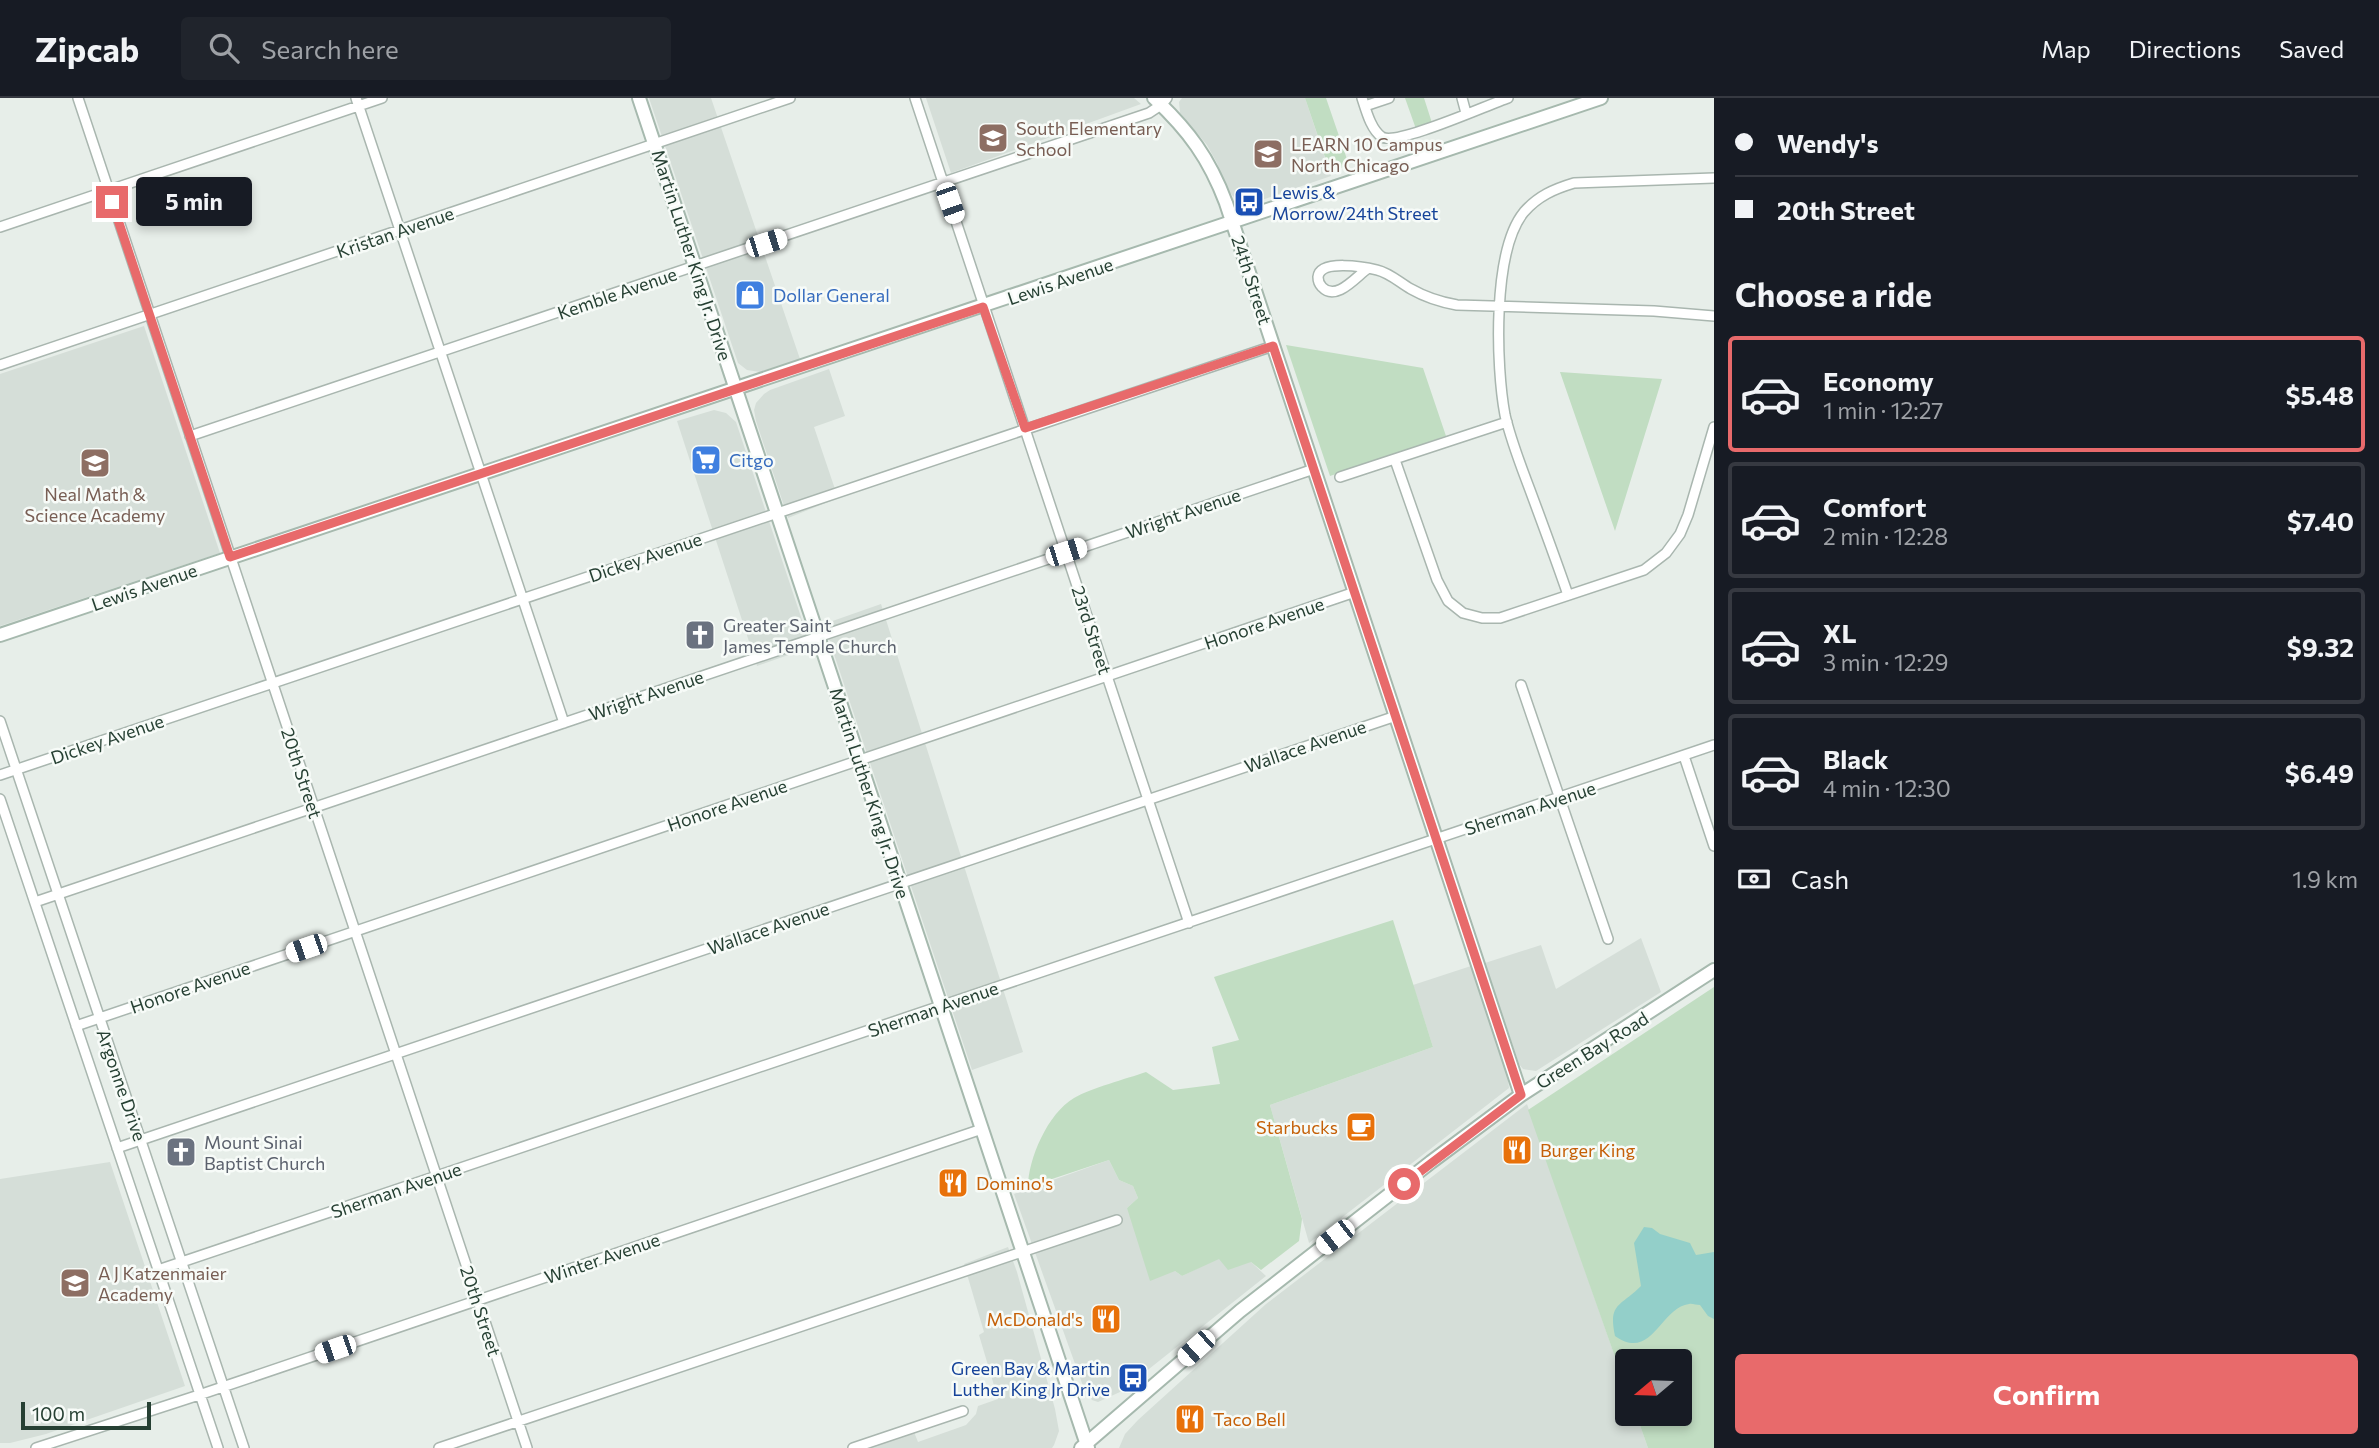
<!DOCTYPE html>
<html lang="en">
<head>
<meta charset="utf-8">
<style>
  body { margin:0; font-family:Commissioner,sans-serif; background:#20242c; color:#f1f3f6; height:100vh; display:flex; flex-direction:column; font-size:26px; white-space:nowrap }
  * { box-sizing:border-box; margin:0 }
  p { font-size:23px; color:#9ea1a6 }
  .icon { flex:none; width:38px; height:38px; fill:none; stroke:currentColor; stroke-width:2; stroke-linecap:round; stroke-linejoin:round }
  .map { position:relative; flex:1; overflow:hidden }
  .panel { display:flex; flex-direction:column; background:#171b24; width:665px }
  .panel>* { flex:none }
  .top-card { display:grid; align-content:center; height:154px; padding:0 21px; background:#171b24 }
  .needle { width:46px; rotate:251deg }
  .tools { position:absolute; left:1615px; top:1251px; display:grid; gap:14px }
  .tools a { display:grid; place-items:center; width:77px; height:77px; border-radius:7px; background:#171b24; box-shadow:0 4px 10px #0003; font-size:35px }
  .scale { position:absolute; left:21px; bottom:18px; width:130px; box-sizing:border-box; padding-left:7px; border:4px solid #264033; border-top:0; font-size:19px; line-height:24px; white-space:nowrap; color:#264033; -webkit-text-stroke:5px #f7fbf8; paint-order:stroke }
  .end { position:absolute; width:32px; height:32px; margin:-16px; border:9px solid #e86a6b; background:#fff; box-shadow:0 0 0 4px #fff }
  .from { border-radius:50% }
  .bubble { position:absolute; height:49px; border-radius:7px; background:#171b24; box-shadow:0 4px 10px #0003; font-size:23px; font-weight:700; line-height:49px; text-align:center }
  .car { position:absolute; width:21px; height:42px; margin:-21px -10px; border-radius:9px; box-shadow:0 0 5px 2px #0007; background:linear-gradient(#fff 24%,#345 0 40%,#fff 0 76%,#345 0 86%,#fff 0) }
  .top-card b { display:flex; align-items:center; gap:24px; height:66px; font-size:26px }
  .top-card b+b { border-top:2px solid #363941 }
  .top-card i { width:18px; height:18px; background:#f1f3f6 }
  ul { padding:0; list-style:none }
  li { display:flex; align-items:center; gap:21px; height:116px; margin:0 14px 10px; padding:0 7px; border:4px solid #363941; border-radius:7px }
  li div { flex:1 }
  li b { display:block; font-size:26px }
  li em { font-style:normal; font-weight:700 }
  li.current { border-color:#e86a6b }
  li>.icon { width:63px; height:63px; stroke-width:1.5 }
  h2 { padding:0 21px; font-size:32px; line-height:84px }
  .pay { display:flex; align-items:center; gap:18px; height:77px; padding:0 21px; font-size:26px }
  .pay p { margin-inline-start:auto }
  .primary-button { display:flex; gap:14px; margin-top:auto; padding:14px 21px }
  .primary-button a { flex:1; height:80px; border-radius:7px; background:#e86a6b; color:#fff; font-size:28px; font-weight:700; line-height:80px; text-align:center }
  header { display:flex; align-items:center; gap:42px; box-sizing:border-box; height:98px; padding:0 35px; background:#171b24; border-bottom:2px solid #363941 }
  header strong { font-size:33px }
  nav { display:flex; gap:38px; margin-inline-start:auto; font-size:24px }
  .search { width:490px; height:63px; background:#20242c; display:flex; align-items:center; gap:18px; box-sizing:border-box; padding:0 24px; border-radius:7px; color:#9ea1a6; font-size:26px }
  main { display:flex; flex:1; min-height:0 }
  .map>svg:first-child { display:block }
  .built { fill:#d5ded8 }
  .green { fill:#c1ddc2 }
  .water { fill:#93cfc9 }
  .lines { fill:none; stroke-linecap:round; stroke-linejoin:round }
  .street-casing { stroke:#a9b6af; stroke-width:12 }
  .secondary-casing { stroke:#a6b9ae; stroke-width:16 }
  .street { stroke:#fff; stroke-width:9 }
  .secondary { stroke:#fff; stroke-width:12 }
  .route { stroke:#e86a6b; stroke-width:9 }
  .labels { text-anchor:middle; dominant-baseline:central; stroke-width:5; stroke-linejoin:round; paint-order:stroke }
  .education-label { font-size:18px; fill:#785e54; stroke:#f7fbf8; text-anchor:start }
  .transit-label { font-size:18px; fill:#164399; stroke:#f7fbf8; text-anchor:start }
  .street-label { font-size:18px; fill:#264033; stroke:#f7fbf8 }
  .shop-label { font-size:18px; fill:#366cbe; stroke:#f7fbf8; text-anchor:start }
  .worship-label { font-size:18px; fill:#5b616d; stroke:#f7fbf8; text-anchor:start }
  .food-label { font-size:18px; fill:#c56008; stroke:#f7fbf8; text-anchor:start }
</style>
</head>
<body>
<header>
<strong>Zipcab</strong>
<div class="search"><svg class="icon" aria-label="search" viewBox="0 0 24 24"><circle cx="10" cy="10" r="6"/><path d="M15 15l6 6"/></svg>Search here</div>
<nav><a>Map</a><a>Directions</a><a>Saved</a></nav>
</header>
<main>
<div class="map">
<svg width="1714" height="1350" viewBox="0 0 1714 1350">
  <rect width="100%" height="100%" fill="#e7eee9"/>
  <path class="built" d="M649 0H711L800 261 760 274 747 272 738 265Z
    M926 0H1134L1141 6 951 75Z
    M1182 0H1305L1331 78 1250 106 1240 105 1229 94 1217 65 1207 47 1180 15 1179 4Z
    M144 228 220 455 0 528V276Z
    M829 271 845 318 814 329 838 400 788 420 756 323 754 312 756 305 764 296 770 292Z
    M714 312 726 315 736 324 811 549 757 568 677 323Z
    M881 506 1023 954 972 972 824 526Z
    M1641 840 1661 894 1536 973 1523 971 1519 966 1485 865 1541 847 1556 891Z
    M1471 868 1507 975 1509 990 1309 1145 1270 1007 1433 949 1413 887Z
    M1527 1006 1627 1293 1628 1316H1636L1648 1350H1119L1125 1336 1138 1322 1266 1206Z
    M1109 1062 1119 1082 1133 1088 1138 1100 1127 1110 1175 1173 1182 1178 1219 1160 1251 1164 1266 1178 1120 1294 1098 1304 1092 1302 1083 1288 1014 1096Z
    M110 1064 185 1288 46 1336 10 1345H0V1081Z
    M1008 1149 1017 1174 1055 1311 1059 1333 1054 1347 1052 1350H869L914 1334 918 1344 966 1327 976 1316 978 1308 998 1301 979 1237 984 1234 964 1166Z"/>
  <path class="green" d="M1305 0H1326L1349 67 1330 74Z
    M1405 0H1424L1432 25 1416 31Z
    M1286 247 1423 270 1446 338 1330 378Z
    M1560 274 1662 281 1615 433Z
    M1393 822 1433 949 1270 1007 1302 1121 1299 1143 1261 1172 1251 1164 1228 1172 1219 1161 1182 1178 1175 1173 1150 1183 1127 1110 1138 1100 1133 1088 1119 1082 1109 1062 1028 1089C1028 1061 1048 1015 1074 1000 1091 990 1126 981 1146 974L1173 992 1220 986 1212 949 1239 942 1214 879Z
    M1714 889V1350H1648L1636 1316H1680V1264H1628L1627 1293 1528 1012Z"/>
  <path class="water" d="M1644 1129 1652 1130 1660 1136 1690 1145 1696 1157 1714 1154V1221L1708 1218 1700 1207C1696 1207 1692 1205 1689 1206 1660 1210 1652 1264 1615 1238 1608 1205 1620 1209 1641 1188L1634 1145Z"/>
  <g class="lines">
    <g class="street-casing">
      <path id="street" d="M78 0 527 1350
        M356 0 564 625
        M915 0 1189 825
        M1362 0C1366 12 1371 32 1382 39 1397 48 1487 7 1508 0
        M1462 0 1466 15
        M1365 8 1389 0
        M0 129 382 0
        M1367 171C1356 179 1336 204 1322 189 1319 186 1318 183 1318 179 1320 161 1365 169 1377 172 1390 175 1400 185 1411 191 1425 199 1440 204 1457 207L1654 213 1714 218
        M0 267 790 0
        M190 338 1149 15 1161 7 1167 0
        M1395 362 1437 482 1448 503 1463 515 1482 520H1500L1644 472 1666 455 1680 436 1688 417 1714 329
        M1340 379 1507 324
        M1568 497C1556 462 1543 427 1530 392 1521 368 1511 343 1505 317 1496 269 1492 153 1524 114 1538 98 1554 91 1574 85L1714 80
        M1521 587 1608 841
        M0 623 244 1350
        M1684 658 1714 748
        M0 677 1273 248
        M0 701 218 1350
        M35 804 1314 371
        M76 928 1355 494
        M117 1050 1396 618
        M158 1172 1714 647
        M36 1350 199 1297 982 1031
        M439 1350 1117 1122
        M853 1350 963 1313"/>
    </g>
    <g class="secondary-casing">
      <path id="secondary" d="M639 0 1088 1350
        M1154 0C1189 33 1209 60 1226 105L1521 997
        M0 537 1601 0
        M1081 1350 1240 1213 1431 1064 1521 997 1714 872"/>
    </g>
    <use href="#street" class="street"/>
    <use href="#secondary" class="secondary"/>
  </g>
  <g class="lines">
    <path class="route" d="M112 104 230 459 983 209 1025 330 1273 248 1521 997 1404 1086"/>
  </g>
  <defs>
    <g id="school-square" transform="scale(1.575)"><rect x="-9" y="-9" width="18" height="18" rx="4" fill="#8d6e63" stroke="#f7fbf8"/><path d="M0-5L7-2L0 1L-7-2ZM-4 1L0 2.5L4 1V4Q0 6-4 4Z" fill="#fff"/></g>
    <g id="bus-square" transform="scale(1.575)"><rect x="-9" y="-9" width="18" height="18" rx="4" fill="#1a4fb4" stroke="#f7fbf8"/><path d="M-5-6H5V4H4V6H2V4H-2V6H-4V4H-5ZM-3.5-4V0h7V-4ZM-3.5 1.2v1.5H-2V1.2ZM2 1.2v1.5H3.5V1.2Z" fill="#fff"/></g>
    <g id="shop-square" transform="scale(1.575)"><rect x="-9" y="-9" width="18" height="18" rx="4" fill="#3f7fe0" stroke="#f7fbf8"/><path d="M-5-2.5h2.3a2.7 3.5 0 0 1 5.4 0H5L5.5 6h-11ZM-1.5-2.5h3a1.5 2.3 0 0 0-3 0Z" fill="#fff"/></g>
    <g id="supermarket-square" transform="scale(1.575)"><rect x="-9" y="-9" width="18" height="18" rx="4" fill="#3f7fe0" stroke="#f7fbf8"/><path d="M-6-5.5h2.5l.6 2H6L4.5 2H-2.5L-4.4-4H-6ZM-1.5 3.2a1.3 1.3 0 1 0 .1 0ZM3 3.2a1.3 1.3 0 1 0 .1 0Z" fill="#fff"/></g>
    <g id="church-square" transform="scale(1.575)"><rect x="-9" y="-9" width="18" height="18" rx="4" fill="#6b7280" stroke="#f7fbf8"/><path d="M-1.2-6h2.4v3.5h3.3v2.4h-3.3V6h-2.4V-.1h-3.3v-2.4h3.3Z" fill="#fff"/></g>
    <g id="cafe-square" transform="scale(1.575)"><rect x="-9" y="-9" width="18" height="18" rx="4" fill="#e8710a" stroke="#f7fbf8"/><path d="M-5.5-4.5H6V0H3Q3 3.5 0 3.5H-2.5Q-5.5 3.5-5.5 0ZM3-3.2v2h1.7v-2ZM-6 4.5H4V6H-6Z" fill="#fff"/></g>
    <g id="restaurant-square" transform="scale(1.575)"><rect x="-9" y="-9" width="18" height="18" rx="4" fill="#e8710a" stroke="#f7fbf8"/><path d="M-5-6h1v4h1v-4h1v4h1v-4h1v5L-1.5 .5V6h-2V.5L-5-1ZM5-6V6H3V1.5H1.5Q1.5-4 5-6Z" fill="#fff"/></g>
  </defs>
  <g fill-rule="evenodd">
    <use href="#school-square" x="993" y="40"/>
    <use href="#school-square" x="1268" y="56"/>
    <use href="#bus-square" x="1249" y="104"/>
    <use href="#shop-square" x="750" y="197"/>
    <use href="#supermarket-square" x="706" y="362"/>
    <use href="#school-square" x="95" y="365"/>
    <use href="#church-square" x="700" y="537"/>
    <use href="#cafe-square" x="1361" y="1029"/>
    <use href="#restaurant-square" x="1517" y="1052"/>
    <use href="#church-square" x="181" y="1054"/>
    <use href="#restaurant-square" x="953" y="1085"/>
    <use href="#school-square" x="75" y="1185"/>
    <use href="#restaurant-square" x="1106" y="1221"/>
    <use href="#bus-square" x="1133" y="1280"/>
    <use href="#restaurant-square" x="1190" y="1321"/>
  </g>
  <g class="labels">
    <g class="education-label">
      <text x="1016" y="30">South Elementary<tspan x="1016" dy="21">School</tspan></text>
      <text x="1291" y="46">LEARN 10 Campus<tspan x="1291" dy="21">North Chicago</tspan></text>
      <text x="95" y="396" text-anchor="middle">Neal Math &amp;<tspan x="95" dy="21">Science Academy</tspan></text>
      <text x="98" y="1175">A J Katzenmaier<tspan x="98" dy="21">Academy</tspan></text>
    </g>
    <g class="transit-label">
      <text x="1272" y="94">Lewis &amp;<tspan x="1272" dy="21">Morrow/24th Street</tspan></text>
      <text x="1110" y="1270" text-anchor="end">Green Bay &amp; Martin<tspan x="1110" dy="21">Luther King Jr Drive</tspan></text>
    </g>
    <g class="street-label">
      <text transform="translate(395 134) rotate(-19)">Kristan Avenue</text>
      <text transform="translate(692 157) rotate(72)">Martin Luther King Jr. Drive</text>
      <text transform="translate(1252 182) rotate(72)">24th Street</text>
      <text transform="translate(1060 183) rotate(-19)">Lewis Avenue</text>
      <text transform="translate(617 195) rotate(-19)">Kemble Avenue</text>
      <text transform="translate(1183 415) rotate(-19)">Wright Avenue</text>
      <text transform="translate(645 459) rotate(-19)">Dickey Avenue</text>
      <text transform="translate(144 489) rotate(-19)">Lewis Avenue</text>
      <text transform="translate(1264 525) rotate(-19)">Honore Avenue</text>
      <text transform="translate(1092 532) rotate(72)">23rd Street</text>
      <text transform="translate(646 597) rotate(-19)">Wright Avenue</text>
      <text transform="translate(107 641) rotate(-19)">Dickey Avenue</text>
      <text transform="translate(1305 648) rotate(-19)">Wallace Avenue</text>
      <text transform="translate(302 675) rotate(72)">20th Street</text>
      <text transform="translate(870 695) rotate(72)">Martin Luther King Jr. Drive</text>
      <text transform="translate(727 707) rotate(-19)">Honore Avenue</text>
      <text transform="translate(1530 710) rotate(-18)">Sherman Avenue</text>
      <text transform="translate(768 830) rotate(-19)">Wallace Avenue</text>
      <text transform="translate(190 889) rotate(-19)">Honore Avenue</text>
      <text transform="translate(933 911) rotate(-19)">Sherman Avenue</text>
      <text transform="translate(1592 952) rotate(-32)">Green Bay Road</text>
      <text transform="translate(122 987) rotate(71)">Argonne Drive</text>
      <text transform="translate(396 1092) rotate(-19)">Sherman Avenue</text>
      <text transform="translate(602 1160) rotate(-19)">Winter Avenue</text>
      <text transform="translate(481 1213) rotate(72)">20th Street</text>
    </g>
    <g class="shop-label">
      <text x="773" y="197">Dollar General</text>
      <text x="729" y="362">Citgo</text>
    </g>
    <g class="worship-label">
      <text x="723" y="527">Greater Saint<tspan x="723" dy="21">James Temple Church</tspan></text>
      <text x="204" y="1044">Mount Sinai<tspan x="204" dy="21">Baptist Church</tspan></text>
    </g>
    <g class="food-label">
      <text x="1338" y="1029" text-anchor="end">Starbucks</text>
      <text x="1540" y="1052">Burger King</text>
      <text x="976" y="1085">Domino's</text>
      <text x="1083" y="1221" text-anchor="end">McDonald's</text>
      <text x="1213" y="1321">Taco Bell</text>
    </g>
  </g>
</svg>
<div class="tools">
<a><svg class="needle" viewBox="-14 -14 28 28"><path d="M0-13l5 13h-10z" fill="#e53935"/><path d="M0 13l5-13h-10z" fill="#9ea1a6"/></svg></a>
</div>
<div class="scale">100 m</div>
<i class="end from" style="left:1404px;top:1086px"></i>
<i class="end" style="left:112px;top:104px"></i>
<div class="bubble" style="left:136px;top:79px;width:116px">5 min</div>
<i class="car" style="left:950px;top:105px;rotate:161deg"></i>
<i class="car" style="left:766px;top:145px;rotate:72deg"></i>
<i class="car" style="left:1066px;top:454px;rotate:72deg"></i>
<i class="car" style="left:306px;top:850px;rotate:251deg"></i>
<i class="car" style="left:1335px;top:1139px;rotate:232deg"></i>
<i class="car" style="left:1196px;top:1250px;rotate:228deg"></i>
<i class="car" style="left:335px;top:1251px;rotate:251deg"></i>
</div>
<section class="panel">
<div class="top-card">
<b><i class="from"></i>Wendy's</b>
<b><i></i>20th Street</b>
</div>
<h2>Choose a ride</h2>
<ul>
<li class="current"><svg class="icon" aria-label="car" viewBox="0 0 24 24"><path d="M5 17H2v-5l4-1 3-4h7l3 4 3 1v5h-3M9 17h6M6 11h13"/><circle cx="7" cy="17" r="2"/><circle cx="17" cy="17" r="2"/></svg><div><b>Economy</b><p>1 min · 12:27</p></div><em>$5.48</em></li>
<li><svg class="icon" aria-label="car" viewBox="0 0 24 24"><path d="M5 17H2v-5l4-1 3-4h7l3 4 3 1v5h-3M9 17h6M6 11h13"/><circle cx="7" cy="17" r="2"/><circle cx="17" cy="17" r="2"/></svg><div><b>Comfort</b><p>2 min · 12:28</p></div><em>$7.40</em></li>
<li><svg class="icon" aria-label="car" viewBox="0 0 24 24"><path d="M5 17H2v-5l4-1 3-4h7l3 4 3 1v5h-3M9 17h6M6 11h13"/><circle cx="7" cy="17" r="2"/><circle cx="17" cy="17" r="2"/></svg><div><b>XL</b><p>3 min · 12:29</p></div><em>$9.32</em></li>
<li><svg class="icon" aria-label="car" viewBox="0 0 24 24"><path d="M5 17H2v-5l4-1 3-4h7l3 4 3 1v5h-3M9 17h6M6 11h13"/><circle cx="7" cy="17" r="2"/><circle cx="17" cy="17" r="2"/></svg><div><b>Black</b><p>4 min · 12:30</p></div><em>$6.49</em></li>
</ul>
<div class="pay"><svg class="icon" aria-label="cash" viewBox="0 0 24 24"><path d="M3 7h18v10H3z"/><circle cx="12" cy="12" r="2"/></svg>Cash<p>1.9 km</p></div>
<div class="primary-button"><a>Confirm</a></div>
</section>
</main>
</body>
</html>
